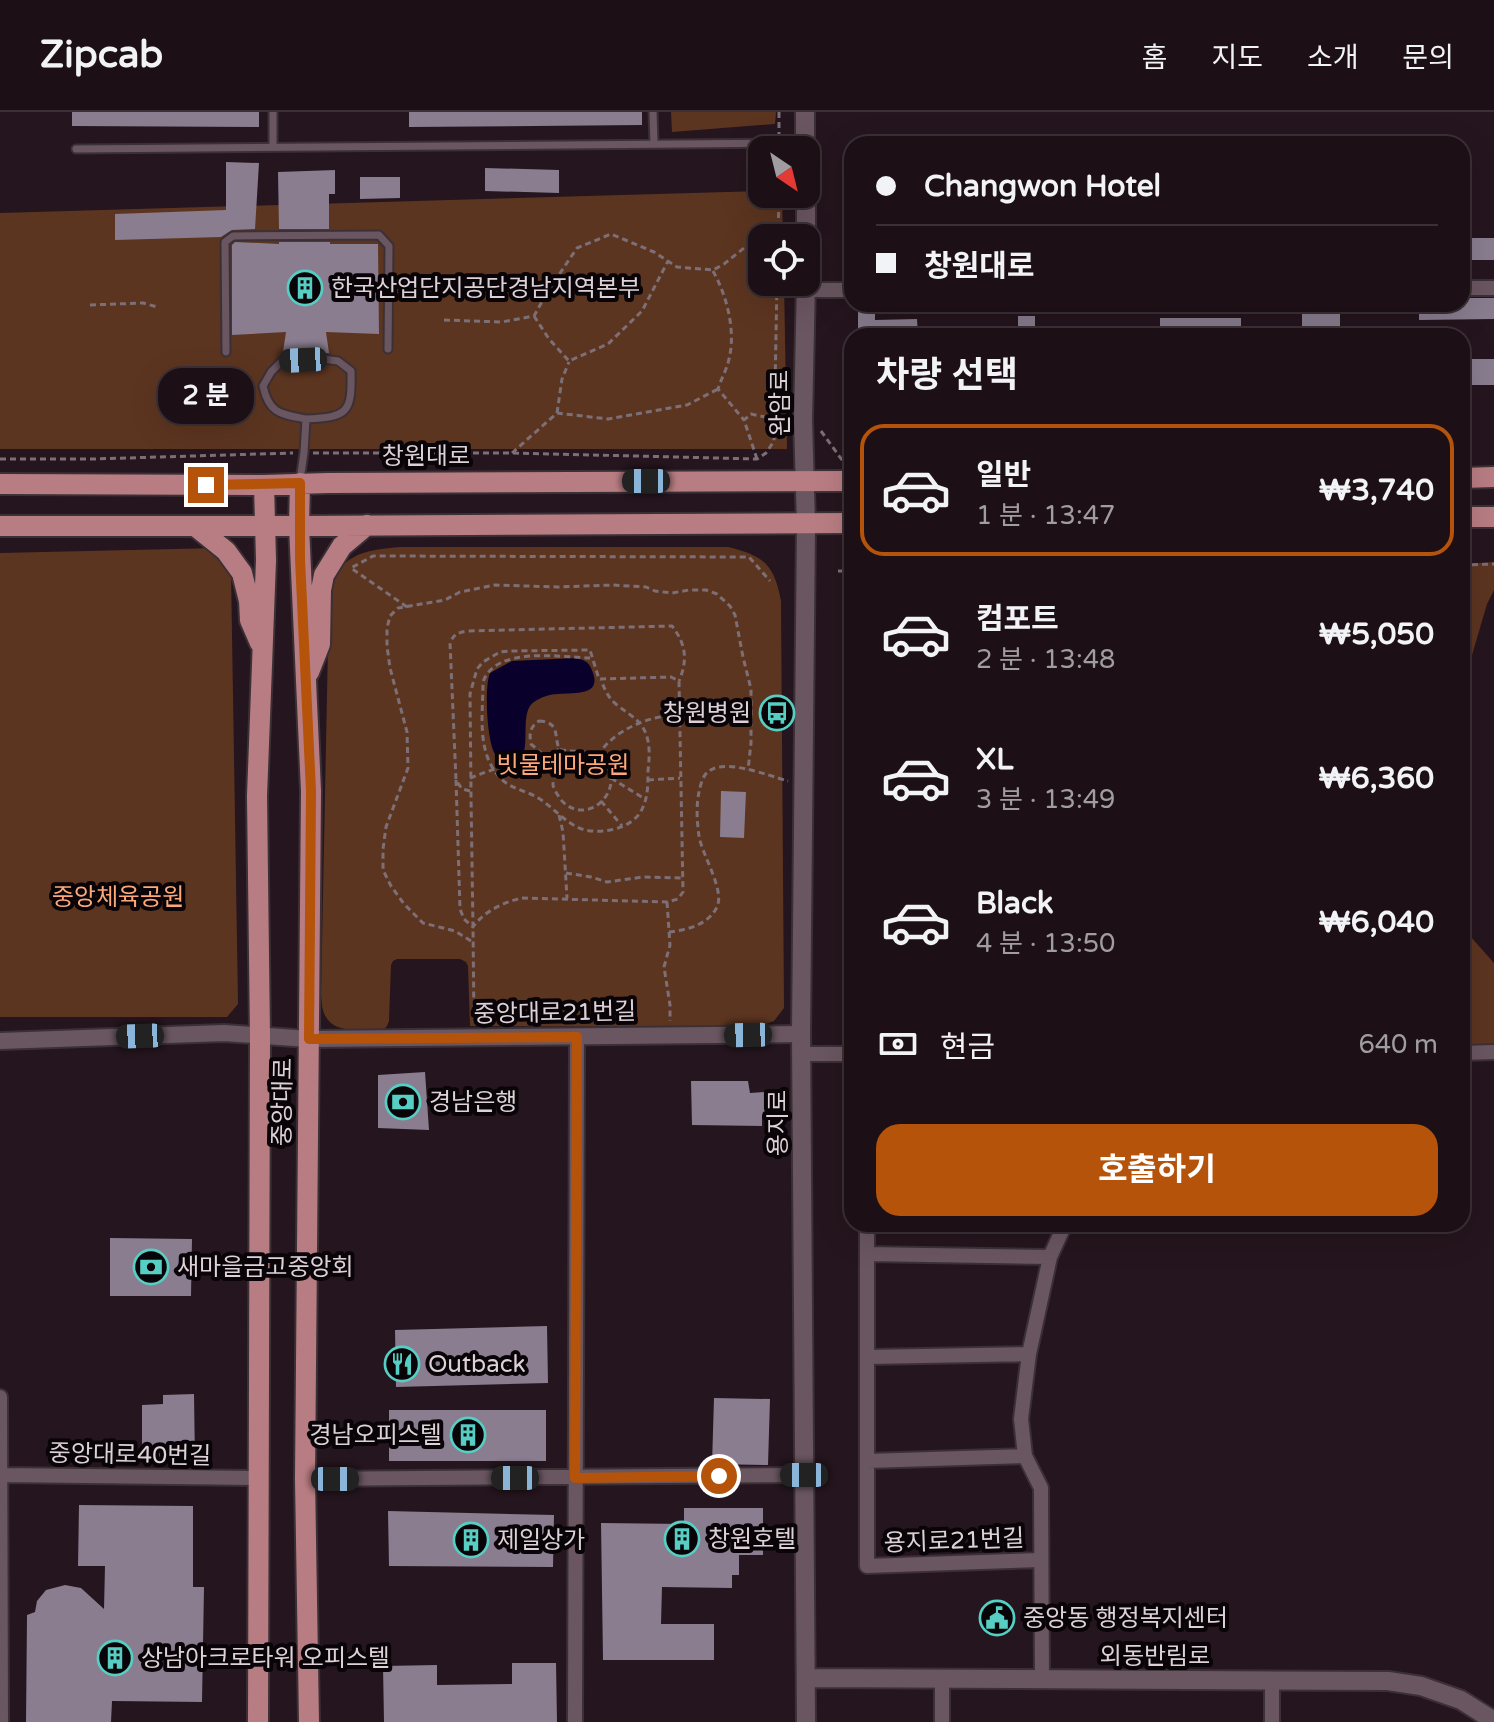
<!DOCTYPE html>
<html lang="ko">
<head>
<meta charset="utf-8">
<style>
  body { margin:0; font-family:"Varela Round","Noto Sans KR",sans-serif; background:#25191f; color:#f1f3f6; height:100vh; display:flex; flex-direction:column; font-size:30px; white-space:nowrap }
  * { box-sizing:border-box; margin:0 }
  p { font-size:26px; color:#a09da1 }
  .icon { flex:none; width:44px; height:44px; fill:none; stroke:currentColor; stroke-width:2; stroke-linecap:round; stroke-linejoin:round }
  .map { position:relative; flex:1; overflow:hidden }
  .sheet { position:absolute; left:844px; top:216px; width:626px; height:904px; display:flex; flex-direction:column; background:#1c1016; border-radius:24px; box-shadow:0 8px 32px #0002,0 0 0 2px #3a3035 }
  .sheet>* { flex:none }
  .guide { position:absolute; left:844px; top:24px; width:626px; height:176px; border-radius:24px; box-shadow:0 8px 32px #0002,0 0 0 2px #3a3035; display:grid; align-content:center; height:176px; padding:0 32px; background:#1c1016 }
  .needle { width:52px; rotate:145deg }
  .fabs { position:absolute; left:748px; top:24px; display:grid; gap:16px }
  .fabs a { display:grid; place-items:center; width:72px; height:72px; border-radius:16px; background:#1c1016; box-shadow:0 8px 32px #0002,0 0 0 2px #3a3035; font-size:40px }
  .end { position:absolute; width:36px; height:36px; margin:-18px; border:10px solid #b45309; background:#fff; box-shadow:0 0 0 4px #fff }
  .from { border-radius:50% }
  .bubble { position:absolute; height:56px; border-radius:24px; background:#1c1016; box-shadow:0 8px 32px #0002,0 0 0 2px #3a3035; font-size:26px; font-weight:700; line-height:56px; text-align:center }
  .car { position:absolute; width:24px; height:48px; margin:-24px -12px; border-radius:10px; box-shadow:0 0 6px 2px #0007; background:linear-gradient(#222 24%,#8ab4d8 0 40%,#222 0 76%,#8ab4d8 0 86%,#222 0) }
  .guide b { display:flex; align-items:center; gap:28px; height:76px; font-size:30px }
  .guide b+b { border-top:2px solid #3a3035 }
  .guide i { width:20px; height:20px; background:#f1f3f6 }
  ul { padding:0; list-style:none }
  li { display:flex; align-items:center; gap:24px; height:132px; margin:0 16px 12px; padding:0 16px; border:4px solid transparent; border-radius:24px }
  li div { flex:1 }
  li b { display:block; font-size:30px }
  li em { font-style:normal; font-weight:700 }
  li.current { border-color:#b45309 }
  li>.icon { width:72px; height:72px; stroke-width:1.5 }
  h2 { padding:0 32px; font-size:36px; line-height:96px }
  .pay { display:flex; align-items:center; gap:20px; height:88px; padding:0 32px; font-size:30px }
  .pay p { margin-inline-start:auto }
  .button { display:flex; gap:16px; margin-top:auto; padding:16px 32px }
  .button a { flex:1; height:92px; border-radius:24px; background:#b45309; color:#fff; font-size:32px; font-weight:700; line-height:92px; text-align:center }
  header { display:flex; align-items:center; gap:48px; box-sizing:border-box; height:112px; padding:0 40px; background:#1c1016; border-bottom:2px solid #3a3035 }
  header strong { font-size:38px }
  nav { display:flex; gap:44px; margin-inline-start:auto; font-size:28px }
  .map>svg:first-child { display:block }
  .green { fill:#5c3520 }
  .water { fill:#09002c }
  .building { fill:#897d8f }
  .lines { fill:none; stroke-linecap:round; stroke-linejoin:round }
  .service-casing { stroke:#3b3036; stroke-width:11 }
  .minor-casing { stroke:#3b3036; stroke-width:18 }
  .tertiary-casing { stroke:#3b3036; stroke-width:20 }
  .secondary-casing { stroke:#3b3036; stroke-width:22 }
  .primary-casing { stroke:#3b3036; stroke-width:24 }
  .path { stroke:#7d6f76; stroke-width:3; stroke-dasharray:6 4; stroke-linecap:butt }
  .service { stroke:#6a5661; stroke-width:7 }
  .minor { stroke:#6a5661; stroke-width:14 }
  .tertiary { stroke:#6a5661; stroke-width:16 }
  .secondary { stroke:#6a5661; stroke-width:18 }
  .primary { stroke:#b87d83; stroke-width:20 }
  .route { stroke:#b45309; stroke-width:10 }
  .labels { text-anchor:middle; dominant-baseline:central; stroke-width:8; stroke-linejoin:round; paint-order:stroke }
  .poi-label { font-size:24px; fill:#ddd1d7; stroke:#090407; text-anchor:start }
  .street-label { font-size:24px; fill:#ddd1d7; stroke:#090407 }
  .park-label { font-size:24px; fill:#fda878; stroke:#090407 }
</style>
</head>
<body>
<header>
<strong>Zipcab</strong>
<nav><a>홈</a><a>지도</a><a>소개</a><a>문의</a></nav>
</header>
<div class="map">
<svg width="1494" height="1610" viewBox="0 0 1494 1610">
  <rect width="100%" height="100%" fill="#25151e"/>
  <path class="green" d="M671 0H776L775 12 672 20Z
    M762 79V82H782L783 126H762V170H784L787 337H0V101Z
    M401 435H728C764 444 774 452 781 489L784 896 774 909 758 915 470 914 468 854 466 850 460 847H397L393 849 391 853 389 909C387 914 387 916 381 918 370 921 339 919 331 911 322 903 322 894 321 882L329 484C337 442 364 438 401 435Z
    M218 436 231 460 238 892 227 905H0V441Z
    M1494 450V478L1487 492 1462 577V452Z
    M1462 815 1494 851V937H1462Z"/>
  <path class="water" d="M577 546C583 548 588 549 591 556 605 585 574 580 558 582 550 582 541 585 534 590 513 604 545 667 495 642 487 629 484 575 490 561L512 549Z"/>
  <path class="building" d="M72 0H259V15L72 14Z
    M409 0H642V13L409 15Z
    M226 50 259 51 255 117 232 118 221 125 115 128V102L226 98Z
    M485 56 559 58V81L485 79Z
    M335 58V82H329V117H279L278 60Z
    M360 65H400V86L360 87Z
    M1462 126H1494V148H1462Z
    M235 130 279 132V130H330V132H378L379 222 326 220 329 241 283 240 286 220 232 223V133Z
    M1462 186H1494V207L1419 208V192H1462Z
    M1302 192H1340V215H1302Z
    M858 199H875V208L917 207 918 224H858Z
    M1018 204H1035V224H1018Z
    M1160 206H1241V224H1160Z
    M1462 247H1494V273H1462Z
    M721 679 746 680 744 726 720 725Z
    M425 960 429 1018 378 1016V963Z
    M691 969H748L750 981 765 980 766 1002 762 1003V1014L692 1013Z
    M110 1126 192 1127 191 1184H110Z
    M547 1214 548 1271 396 1275 395 1218Z
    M194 1282 195 1350H142V1293L163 1292V1283Z
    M714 1286 770 1287 768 1353 712 1352Z
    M389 1298H546V1349H389Z
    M79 1393 193 1394V1475H204L202 1590 112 1589 111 1610H26L27 1503 35 1500 37 1489 46 1478 65 1473 81 1476 104 1497 105 1454H78Z
    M684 1396H763V1443H739V1463H732V1476L662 1475 661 1512H714V1548H603L601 1411 684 1412Z
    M388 1399 554 1403 553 1455 389 1454Z
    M512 1551H556L557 1610H384L383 1554 437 1553V1573L512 1572Z"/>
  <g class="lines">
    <g class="service-casing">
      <path id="service" d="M273 0V35
        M653 0 654 32
        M76 37 803 31
        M226 240 225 130 233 124 379 123 389 134 388 237
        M300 369 304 340 306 307C348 305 352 301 351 259L338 249 323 247 282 249 271 260 263 274C269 302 281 302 306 307"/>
    </g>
    <g class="minor-casing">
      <path id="minor" d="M1462 176H1494
        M806 178H852
        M1462 941 1494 940
        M801 942H852
        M867 1112V1454L1041 1448
        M867 1142 1050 1145
        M867 1245 1029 1242
        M0 1285 1 1610
        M867 1349 1025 1344
        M0 1363 259 1366
        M305 1367 804 1363
        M942 1568V1610
        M1042 1568 1041 1376 1025 1344 1021 1307 1029 1242 1050 1145 1065 1112
        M575 1610 577 925
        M1272 1610V1568"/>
    </g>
    <g class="tertiary-casing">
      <path id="tertiary" d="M0 929 224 921 309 927 801 922"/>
    </g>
    <g class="secondary-casing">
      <path id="secondary" d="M805 0V38
        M806 82V126
        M806 170 803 308 806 412 801 922 806 1610
        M806 1566 1388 1569 1421 1574 1461 1588 1494 1609"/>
    </g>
    <g class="primary-casing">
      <path id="primary" d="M1462 366 1494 365
        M300 371 299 414 311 679 305 1367 309 1610
        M0 372 264 373 328 371 852 369
        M1462 405H1494
        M0 414H299L852 411
        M195 414 226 439 242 461 249 489 250 508 260 531
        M309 560 320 532 321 478 324 463 342 434 367 413
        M258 1610 260 923 257 684 266 448 264 373"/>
    </g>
    <path class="path" d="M779 0V22
      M778 126 779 82
      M713 159C727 184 736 219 729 247 727 257 721 267 718 277L744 308
      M90 193 143 191 157 195
      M534 204 549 227 569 249 608 232 642 199 668 149
      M444 208 502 210 534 204 548 179 577 136 611 122 654 140 677 155 713 158 724 152 749 132 762 135
      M557 301 562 267 569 250
      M821 319 845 352
      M313 341H512L757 347 766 341 774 329 777 170
      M512 341 557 301 608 307 687 293 718 277
      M0 347H93L293 341
      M757 347 744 308 751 302 774 307
      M1462 453 1494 452
      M838 459H852
      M407 495 351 456 373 444 749 445 770 469
      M590 546C560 545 495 534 483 570 483 597 478 629 491 653 505 679 521 675 540 687 555 697 567 713 585 718 605 722 635 716 643 695 648 684 648 672 648 659 649 649 650 639 648 629 644 609 632 605 617 593 609 587 605 578 601 568
      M539 609C560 610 554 624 559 637 571 641 584 637 595 644 635 667 591 719 562 689 559 685 554 678 553 673 553 667 556 660 556 654L531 632C529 621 530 615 539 609Z
      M555 641 584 667
      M598 644C611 619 653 601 680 604
      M470 666C479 663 487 659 496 657 518 652 542 656 559 637
      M611 666 645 687
      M456 668 460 797 464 807 473 815C484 799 503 791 521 786L667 790 678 787 683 780 679 569 671 565 599 567 590 538 509 539 500 540 483 550 477 557 470 582 471 679V685L473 815 474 910
      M648 668 680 666
      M470 679 462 677 456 668 450 531C454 522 457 521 467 519L672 514C686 532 688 548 679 569
      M601 689 622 714
      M559 703 563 720 567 786
      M566 761 591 765 607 770 643 765 681 766
      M667 790 670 833 664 855 670 893V909
      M669 820C687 818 708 813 717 795 725 778 702 743 699 724 697 710 696 694 699 680 700 675 702 667 705 663 719 643 769 664 788 669
      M471 829 455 819 423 811 404 792 391 774 383 758V737L386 715 408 656 407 620 390 556 387 534V516L390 504 398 496 445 488 460 480 495 473 558 475 613 473 646 475 655 479 672 481 689 478H706L717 482 730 494 735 503 743 545 751 577V631L748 658"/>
    <use href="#service" class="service"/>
    <use href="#minor" class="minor"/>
    <use href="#tertiary" class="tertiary"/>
    <use href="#secondary" class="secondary"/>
    <use href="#primary" class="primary"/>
  </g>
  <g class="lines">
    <path class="route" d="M206 373 300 371V447L311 679 309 927 577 925 575 1366 719 1364"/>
  </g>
  <defs>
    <g id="building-ring" transform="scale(1.8)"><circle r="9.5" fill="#090407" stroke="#56cec3" stroke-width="1.5"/><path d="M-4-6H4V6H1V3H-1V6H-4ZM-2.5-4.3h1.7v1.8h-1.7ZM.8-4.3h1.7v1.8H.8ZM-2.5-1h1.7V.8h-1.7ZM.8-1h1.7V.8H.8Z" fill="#56cec3"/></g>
    <g id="bus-ring" transform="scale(1.8)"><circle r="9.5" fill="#090407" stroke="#56cec3" stroke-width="1.5"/><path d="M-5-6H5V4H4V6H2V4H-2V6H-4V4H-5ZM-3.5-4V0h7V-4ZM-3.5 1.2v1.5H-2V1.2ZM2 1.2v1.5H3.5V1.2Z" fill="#56cec3"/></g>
    <g id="bank-ring" transform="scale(1.8)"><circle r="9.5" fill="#090407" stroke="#56cec3" stroke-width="1.5"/><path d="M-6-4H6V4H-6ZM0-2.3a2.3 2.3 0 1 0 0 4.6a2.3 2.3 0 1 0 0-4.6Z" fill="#56cec3"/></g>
    <g id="restaurant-ring" transform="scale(1.8)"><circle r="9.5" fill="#090407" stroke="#56cec3" stroke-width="1.5"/><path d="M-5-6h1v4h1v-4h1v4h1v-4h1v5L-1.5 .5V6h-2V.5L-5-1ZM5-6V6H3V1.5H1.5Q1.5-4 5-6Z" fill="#56cec3"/></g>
    <g id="civic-ring" transform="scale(1.8)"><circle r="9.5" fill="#090407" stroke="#56cec3" stroke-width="1.5"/><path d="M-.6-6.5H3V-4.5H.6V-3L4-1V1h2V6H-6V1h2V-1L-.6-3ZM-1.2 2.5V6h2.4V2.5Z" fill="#56cec3"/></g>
  </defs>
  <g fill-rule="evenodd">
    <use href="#building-ring" x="305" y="176"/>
    <use href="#bus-ring" x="777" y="601"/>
    <use href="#bank-ring" x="403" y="990"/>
    <use href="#bank-ring" x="151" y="1155"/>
    <use href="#restaurant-ring" x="402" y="1252"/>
    <use href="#building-ring" x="468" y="1323"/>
    <use href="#building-ring" x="682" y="1427"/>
    <use href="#building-ring" x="471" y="1428"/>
    <use href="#civic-ring" x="997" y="1506"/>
    <use href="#building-ring" x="115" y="1546"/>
  </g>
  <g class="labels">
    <g class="poi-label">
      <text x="331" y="176">한국산업단지공단경남지역본부</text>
      <text x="751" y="601" text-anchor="end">창원병원</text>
      <text x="429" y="990">경남은행</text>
      <text x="177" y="1155">새마을금고중앙회</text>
      <text x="428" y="1252">Outback</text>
      <text x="442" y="1323" text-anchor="end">경남오피스텔</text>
      <text x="708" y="1427">창원호텔</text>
      <text x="497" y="1428">제일상가</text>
      <text x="1023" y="1506">중앙동 행정복지센터</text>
      <text x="141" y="1546">상남아크로타워 오피스텔</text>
    </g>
    <g class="street-label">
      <text transform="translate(780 291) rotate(-90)">완암로</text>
      <text x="426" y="344">창원대로</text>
      <text transform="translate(555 901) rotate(-1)">중앙대로21번길</text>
      <text transform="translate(283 990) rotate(-89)">중앙대로</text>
      <text transform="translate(778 1011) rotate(-90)">용지로</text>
      <text transform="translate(130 1343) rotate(1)">중앙대로40번길</text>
      <text transform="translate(954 1429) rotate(-2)">용지로21번길</text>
      <text x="1155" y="1544">외동반림로</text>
    </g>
    <g class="park-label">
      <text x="563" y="653">빗물테마공원</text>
      <text x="118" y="785">중앙체육공원</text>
    </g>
  </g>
</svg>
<div class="fabs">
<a><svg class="needle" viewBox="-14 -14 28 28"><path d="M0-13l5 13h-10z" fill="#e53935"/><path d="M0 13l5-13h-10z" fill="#a09da1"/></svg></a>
<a><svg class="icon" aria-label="locate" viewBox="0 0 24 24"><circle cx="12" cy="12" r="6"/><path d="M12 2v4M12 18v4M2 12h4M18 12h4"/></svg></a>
</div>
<i class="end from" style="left:719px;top:1364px"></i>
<i class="end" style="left:206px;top:373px"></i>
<div class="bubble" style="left:158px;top:256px;width:96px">2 분</div>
<i class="car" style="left:303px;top:248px;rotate:267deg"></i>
<i class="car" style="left:646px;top:369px;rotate:270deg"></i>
<i class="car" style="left:748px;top:923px;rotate:269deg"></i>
<i class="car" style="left:140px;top:924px;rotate:268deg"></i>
<i class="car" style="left:804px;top:1363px;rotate:270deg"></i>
<i class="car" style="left:515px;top:1366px;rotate:270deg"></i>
<i class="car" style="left:335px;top:1367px;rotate:90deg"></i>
<div class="guide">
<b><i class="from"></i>Changwon Hotel</b>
<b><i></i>창원대로</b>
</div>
<section class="sheet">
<h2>차량 선택</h2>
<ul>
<li class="current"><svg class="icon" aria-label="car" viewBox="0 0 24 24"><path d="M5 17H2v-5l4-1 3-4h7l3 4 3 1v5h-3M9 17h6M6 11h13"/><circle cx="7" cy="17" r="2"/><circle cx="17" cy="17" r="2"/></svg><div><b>일반</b><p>1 분 · 13:47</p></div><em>₩3,740</em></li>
<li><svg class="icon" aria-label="car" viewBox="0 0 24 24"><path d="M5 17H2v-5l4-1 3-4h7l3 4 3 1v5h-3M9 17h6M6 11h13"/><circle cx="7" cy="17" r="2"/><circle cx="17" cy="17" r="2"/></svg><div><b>컴포트</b><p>2 분 · 13:48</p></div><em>₩5,050</em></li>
<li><svg class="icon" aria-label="car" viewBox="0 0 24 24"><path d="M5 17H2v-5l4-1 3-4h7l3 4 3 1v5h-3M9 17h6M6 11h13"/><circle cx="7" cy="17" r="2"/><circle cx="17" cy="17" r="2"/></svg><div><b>XL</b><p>3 분 · 13:49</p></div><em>₩6,360</em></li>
<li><svg class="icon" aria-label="car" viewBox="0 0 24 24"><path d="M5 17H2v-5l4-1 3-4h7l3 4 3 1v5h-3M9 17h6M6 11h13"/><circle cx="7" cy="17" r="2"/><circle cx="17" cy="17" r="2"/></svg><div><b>Black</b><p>4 분 · 13:50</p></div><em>₩6,040</em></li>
</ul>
<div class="pay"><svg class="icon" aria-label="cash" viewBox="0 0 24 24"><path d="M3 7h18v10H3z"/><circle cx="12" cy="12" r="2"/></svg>현금<p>640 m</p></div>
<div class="button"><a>호출하기</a></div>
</section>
</div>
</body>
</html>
